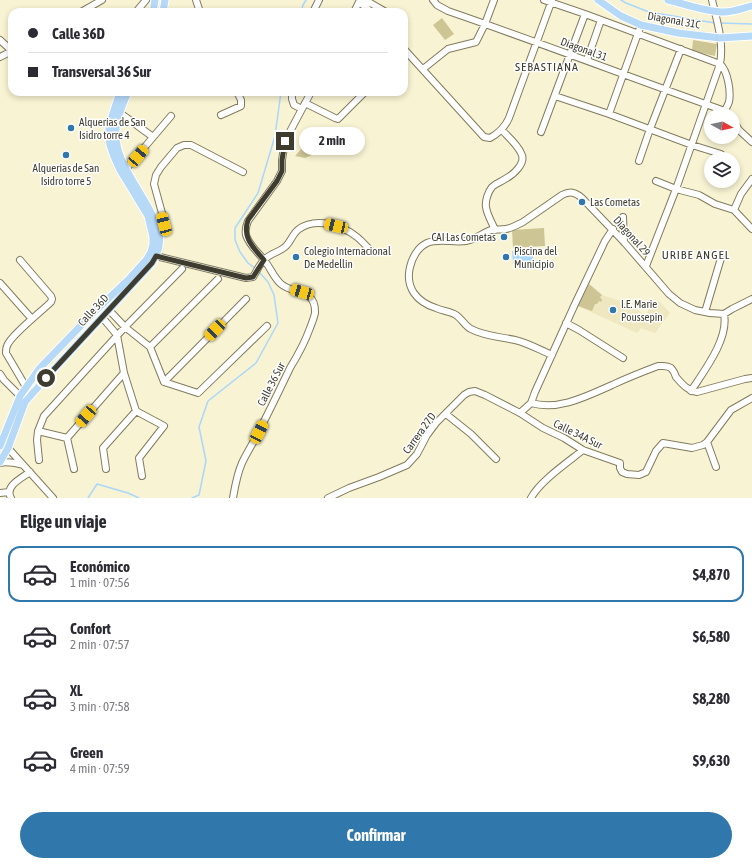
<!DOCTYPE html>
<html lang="es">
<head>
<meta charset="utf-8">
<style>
  body { margin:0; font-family:"Asap Condensed",sans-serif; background:#f7f7f7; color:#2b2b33; height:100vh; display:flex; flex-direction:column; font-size:15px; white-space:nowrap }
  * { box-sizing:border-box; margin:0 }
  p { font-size:13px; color:#7c7c81 }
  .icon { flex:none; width:22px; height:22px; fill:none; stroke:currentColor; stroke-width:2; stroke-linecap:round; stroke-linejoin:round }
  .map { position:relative; height:498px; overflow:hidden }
  .drawer { display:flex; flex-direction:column; background:#fff; flex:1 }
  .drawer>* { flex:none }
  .hud { position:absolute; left:8px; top:8px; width:400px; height:88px; border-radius:12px; box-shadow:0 2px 6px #0003; display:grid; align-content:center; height:88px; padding:0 20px; background:#fff }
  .needle { width:26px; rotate:98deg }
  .fabs { position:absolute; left:704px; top:108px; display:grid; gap:8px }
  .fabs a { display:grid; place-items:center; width:36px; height:36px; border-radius:50%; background:#fff; box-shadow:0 2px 6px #0003; font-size:20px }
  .end { position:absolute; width:18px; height:18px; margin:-9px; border:5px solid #3e3c2f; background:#fff; box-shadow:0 0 0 2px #fff }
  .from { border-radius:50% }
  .bubble { position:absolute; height:28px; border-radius:14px; background:#fff; box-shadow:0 2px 6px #0003; font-size:13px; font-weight:700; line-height:28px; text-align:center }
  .car { position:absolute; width:12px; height:24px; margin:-12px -6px; border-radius:5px; box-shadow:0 0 3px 1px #0007; background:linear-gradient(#f5c518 24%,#345 0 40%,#f5c518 0 76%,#345 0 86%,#f5c518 0) }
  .hud b { display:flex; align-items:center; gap:14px; height:38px; font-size:15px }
  .hud b+b { border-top:1px solid #e1e1e2 }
  .hud i { width:10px; height:10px; background:#2b2b33 }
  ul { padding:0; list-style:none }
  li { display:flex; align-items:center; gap:12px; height:56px; margin:0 8px 6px; padding:0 12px; border:2px solid transparent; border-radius:12px }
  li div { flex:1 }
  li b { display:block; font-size:15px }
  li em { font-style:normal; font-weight:700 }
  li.on { border-color:#3078ac }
  li>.icon { width:36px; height:36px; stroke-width:1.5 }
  h2 { padding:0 20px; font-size:18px; line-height:48px }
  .cta { display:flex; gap:8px; margin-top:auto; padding:8px 20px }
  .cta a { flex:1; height:46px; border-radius:24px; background:#3078ac; color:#fff; font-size:16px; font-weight:700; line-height:46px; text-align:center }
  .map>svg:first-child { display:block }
  .built { fill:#eee7bf }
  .green { fill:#cec595 }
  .water { fill:#a9d7fd }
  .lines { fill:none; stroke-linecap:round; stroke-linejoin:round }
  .stream { stroke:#a9d7fd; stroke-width:1.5 }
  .minor-casing { stroke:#817c5f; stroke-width:8 }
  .major-casing { stroke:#fff; stroke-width:9 }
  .minor { stroke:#fff; stroke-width:6 }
  .major { stroke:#b6d9f7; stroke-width:7 }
  .route { stroke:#3e3c2f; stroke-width:5 }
  .poi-dot { fill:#3078ac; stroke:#fefefe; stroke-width:1.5 }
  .labels { text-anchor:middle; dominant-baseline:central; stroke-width:3; stroke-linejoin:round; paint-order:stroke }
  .street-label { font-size:11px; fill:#3e3c2f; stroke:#fefefe }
  .poi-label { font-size:11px; fill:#3e3c2f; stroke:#fefefe; text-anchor:start }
  .neighbourhood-label { font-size:12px; letter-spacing:1px; fill:#3e3c2f; stroke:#fefefe }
</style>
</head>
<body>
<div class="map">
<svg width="752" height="498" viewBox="0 0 752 498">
  <rect width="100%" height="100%" fill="#f8f3d2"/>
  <path class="built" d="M589 284 602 295 623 302 646 315 652 302H660L670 313 655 333 641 328 637 333 578 306Z"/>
  <path class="green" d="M442 18 454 34 445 40 433 25Z
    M693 40 717 44 715 56 692 51Z
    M315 132 327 143 326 149 305 158 295 156 304 146Z
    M544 228 545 246 513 248 512 230Z
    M589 284 602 295 600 297 602 300 601 302 599 301 597 304H595L592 311 578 306Z"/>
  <path class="water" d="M533 250V262L513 263 512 251Z"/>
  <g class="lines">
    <path class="stream" d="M621 0 626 3 649 12 715 23
      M301 12 303 5 306 0
      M719 23 752 24
      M256 269 248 263 240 252 235 240V228L258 193 275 136 281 92
      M88 498 97 484 128 493 139 498
      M192 498 199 495 206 461 199 427 208 401 256 363 278 323 274 295 268 282 259 272"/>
    <g class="minor-casing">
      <path id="minor" d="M196 0 200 12
        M365 0 386 12
        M433 0 437 5 448 11C541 43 632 78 725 111L730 115
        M544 0 585 14 720 64C728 71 731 92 729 102 728 105 726 108 725 111
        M359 2 367 8 371 12
        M81 12 102 0
        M136 12 146 0
        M313 12 319 0
        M354 12 360 0
        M0 40 12 51
        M404 49 484 137 490 138C499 133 505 127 509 118L552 0
        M0 57 12 51
        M587 60 601 20
        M423 69 448 49 476 42 485 24 494 0
        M292 92V99L294 105 302 109
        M555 96 609 114 692 145 721 154
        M305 103 335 118 338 119 365 92
        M120 113 153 137
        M609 114 641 25
        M221 115 241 106V100L237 92
        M733 120 739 130 752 142
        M541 132 585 14
        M639 161 650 129 681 49
        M126 169 171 116
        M656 181 676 189 699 195 715 204 734 210 752 229
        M734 210 741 194 752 179
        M623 217 624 242
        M159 230 163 228 165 224 154 184 156 175 161 167 177 148 184 145H191L243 172
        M495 230C492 222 487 215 486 207 485 201 488 192 492 187 496 183 501 182 505 179 513 175 527 163 521 153 517 144 508 137 502 130
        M156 256 246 278 253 277C257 271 260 263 265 259 271 253 280 252 286 246 291 241 293 233 299 229 316 217 342 225 357 237 362 241 367 247 372 252
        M20 260 51 296 52 299 51 302C42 311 10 336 7 346 6 348 6 350 6 353L26 387
        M646 266 676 189 720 64C724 43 717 21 712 0
        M0 283 32 319
        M109 310 125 327 150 347 164 382 198 393 267 326
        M705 312 721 258
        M102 317 117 335 124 373 136 411 164 426 139 458 142 476
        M566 323 579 330 623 358
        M150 347 218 279
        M552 355C540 350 528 343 515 340 501 337 484 336 471 329 465 326 462 319 456 315 450 311 442 311 436 308 417 302 405 288 410 267 412 258 418 247 427 243 439 238 453 243 466 241 475 240 482 233 491 230 496 229 501 230 506 229 512 228 517 225 523 222L562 195C570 191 575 192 582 198L624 242 669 294 680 303 695 310 710 313 724 314 732 309 752 299
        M0 374 4 380 20 396
        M164 382 246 299
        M691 391C704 371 729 339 724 314
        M531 403C559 411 587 396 612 385 627 378 642 372 658 366 662 366 667 365 671 368 673 370 675 374 676 377 682 384 688 391 697 392L745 379 752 378
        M520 413 531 403 535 392 575 304 605 241 613 229
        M446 414 471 434 496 459
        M38 431 67 438 124 373
        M67 438 74 469
        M707 442 716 467
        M8 448 53 498
        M39 460 37 440 38 431 44 416 125 327 182 269
        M0 463C8 461 15 463 23 465
        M106 469 103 448 136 411
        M0 493 9 492
        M11 498C4 486 22 478 30 472
        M233 498C235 486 237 474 242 463 247 452 254 442 259 431 270 410 280 389 290 368 298 355 305 342 310 328 312 323 314 318 315 313 316 288 294 295 281 284 274 278 270 267 264 260 258 252 249 245 246 235 245 230 246 226 248 221L277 181 282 171V160L285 141 311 92
        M328 498 349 488 379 477 407 465 417 454 427 435 436 423 464 395 469 392 475 391 485 395 520 413 543 428 564 438 583 450 620 463V468L622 472 627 474 639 475 646 472 656 451 663 443 692 448 703 445 707 442 731 410 752 398
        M531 498C540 481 568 462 583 450"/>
    </g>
    <g class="major-casing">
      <path id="major" d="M598 0 621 16 641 25 678 33 720 38 752 36
        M668 0C685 4 707 12 724 12 733 12 743 8 752 6
        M153 12 155 0
        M163 12 165 0
        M0 446 20 396 39 369 94 312 128 280 147 259 151 252 153 244V237L148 216 120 170 113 154 110 145 109 137V128L111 119 120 92
        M0 462 8 448 25 402 55 368 152 263C158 254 161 242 159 231 158 227 156 223 154 219 144 194 119 168 116 139 114 124 122 106 128 92"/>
    </g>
    <use href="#minor" class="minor"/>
    <use href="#major" class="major"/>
  </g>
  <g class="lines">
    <path class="route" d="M46 378 152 263 156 256 246 278 253 277 264 260C253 247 242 238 248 220L277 181 282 171V160L285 141"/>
  </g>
  <g class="poi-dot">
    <circle cx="71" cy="128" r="4"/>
    <circle cx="66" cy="155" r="4"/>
    <circle cx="582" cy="202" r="4"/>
    <circle cx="504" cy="237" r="4"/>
    <circle cx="296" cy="257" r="4"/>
    <circle cx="506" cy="257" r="4"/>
    <circle cx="613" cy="310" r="4"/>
  </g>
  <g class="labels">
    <g class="street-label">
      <text transform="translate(674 20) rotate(10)">Diagonal 31C</text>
      <text transform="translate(584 49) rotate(20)">Diagonal 31</text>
      <text transform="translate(632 236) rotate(48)">Diagonal 29</text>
      <text transform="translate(93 310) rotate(-47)">Calle 36D</text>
      <text transform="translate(271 384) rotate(-63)">Calle 36 Sur</text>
      <text transform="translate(419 433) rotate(-54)">Carrera 27D</text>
      <text transform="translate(578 434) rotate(26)">Calle 34A Sur</text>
    </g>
    <g class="poi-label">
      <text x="79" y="122">Alquerías de San<tspan x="79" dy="13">Isidro torre 4</tspan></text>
      <text x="66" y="168" text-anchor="middle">Alquerías de San<tspan x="66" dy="13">Isidro torre 5</tspan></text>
      <text x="590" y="202">Las Cometas</text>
      <text x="496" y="237" text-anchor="end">CAI Las Cometas</text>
      <text x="304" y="251">Colegio Internacional<tspan x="304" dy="13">De Medellin</tspan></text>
      <text x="514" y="251">Piscina del<tspan x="514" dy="13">Municipio</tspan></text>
      <text x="621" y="304">I.E. Marie<tspan x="621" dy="13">Poussepin</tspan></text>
    </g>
    <g class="neighbourhood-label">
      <text x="547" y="67">SEBASTIANA</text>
      <text x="696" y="255">URIBE ANGEL</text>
    </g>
  </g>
</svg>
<div class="fabs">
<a><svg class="needle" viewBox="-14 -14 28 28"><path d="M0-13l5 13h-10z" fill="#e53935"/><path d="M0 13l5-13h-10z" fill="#7c7c81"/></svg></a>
<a><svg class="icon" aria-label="layers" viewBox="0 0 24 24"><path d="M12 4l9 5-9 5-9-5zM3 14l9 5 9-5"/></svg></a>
</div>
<i class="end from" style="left:46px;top:378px"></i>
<i class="end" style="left:285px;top:141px"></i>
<div class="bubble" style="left:299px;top:127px;width:66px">2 min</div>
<i class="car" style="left:138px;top:156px;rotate:40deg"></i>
<i class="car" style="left:164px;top:224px;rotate:345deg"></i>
<i class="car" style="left:336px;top:226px;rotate:283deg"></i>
<i class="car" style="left:302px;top:292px;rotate:286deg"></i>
<i class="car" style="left:215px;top:330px;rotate:224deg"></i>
<i class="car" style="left:86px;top:416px;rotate:221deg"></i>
<i class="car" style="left:259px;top:432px;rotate:27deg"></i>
<div class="hud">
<b><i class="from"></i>Calle 36D</b>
<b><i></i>Transversal 36 Sur</b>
</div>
</div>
<section class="drawer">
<h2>Elige un viaje</h2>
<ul>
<li class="on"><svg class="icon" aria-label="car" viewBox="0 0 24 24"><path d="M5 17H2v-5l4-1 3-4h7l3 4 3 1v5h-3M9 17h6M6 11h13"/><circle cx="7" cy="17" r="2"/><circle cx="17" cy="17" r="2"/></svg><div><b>Económico</b><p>1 min · 07:56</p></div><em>$4,870</em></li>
<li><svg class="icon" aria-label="car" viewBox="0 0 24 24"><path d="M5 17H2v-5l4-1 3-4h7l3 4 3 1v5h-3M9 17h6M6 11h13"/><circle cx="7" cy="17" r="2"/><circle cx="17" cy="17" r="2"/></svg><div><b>Confort</b><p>2 min · 07:57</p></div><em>$6,580</em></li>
<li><svg class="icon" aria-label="car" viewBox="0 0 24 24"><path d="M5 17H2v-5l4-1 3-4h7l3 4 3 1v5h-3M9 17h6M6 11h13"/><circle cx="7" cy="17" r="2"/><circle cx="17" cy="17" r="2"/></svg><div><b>XL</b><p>3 min · 07:58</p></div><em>$8,280</em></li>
<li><svg class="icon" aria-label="car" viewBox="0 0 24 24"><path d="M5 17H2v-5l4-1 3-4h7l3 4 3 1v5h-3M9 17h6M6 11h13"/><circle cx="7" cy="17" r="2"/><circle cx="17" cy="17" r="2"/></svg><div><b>Green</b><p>4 min · 07:59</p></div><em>$9,630</em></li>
</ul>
<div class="cta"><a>Confirmar</a></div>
</section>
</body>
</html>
